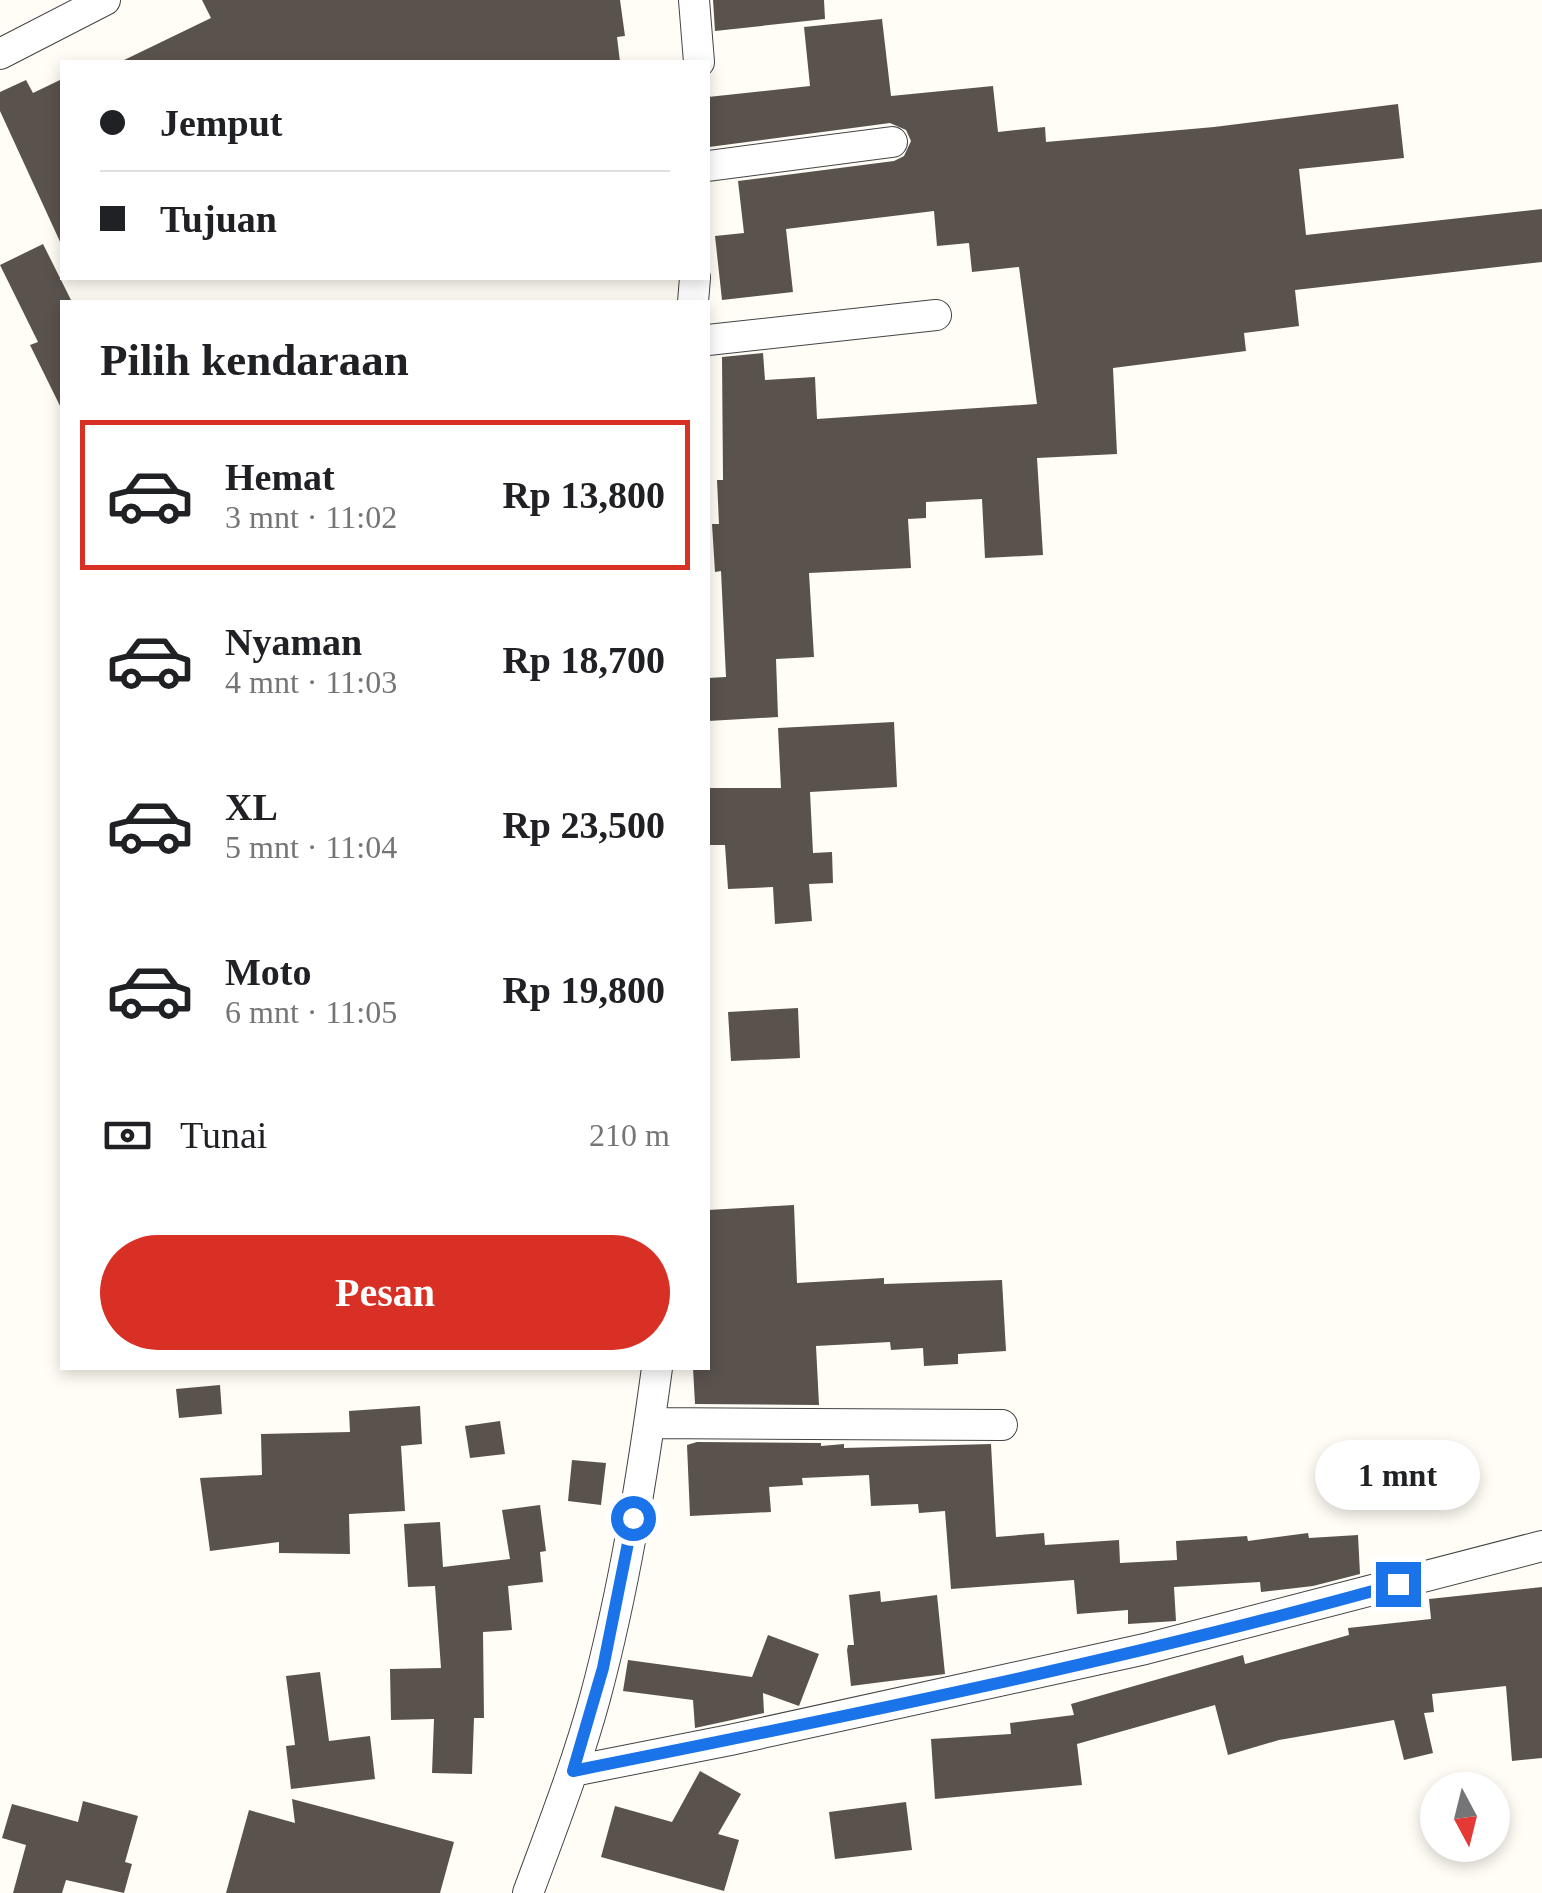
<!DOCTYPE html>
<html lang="id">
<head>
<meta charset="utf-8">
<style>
  body { margin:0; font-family:"Times New Roman",serif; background:#f2f2f2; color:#202124; height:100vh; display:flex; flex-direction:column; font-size:38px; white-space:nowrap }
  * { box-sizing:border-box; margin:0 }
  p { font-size:32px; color:#757577 }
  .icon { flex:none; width:55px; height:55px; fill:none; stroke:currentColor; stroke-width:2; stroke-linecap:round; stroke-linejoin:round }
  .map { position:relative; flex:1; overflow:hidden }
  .drawer { position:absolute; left:60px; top:300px; width:650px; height:1070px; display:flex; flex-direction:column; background:#fff; border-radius:0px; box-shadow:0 5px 15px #0003 }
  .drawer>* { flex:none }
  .top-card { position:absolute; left:60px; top:60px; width:650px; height:220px; border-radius:0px; box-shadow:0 5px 15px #0003; display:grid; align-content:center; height:220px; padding:0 40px; background:#fff }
  .needle { width:65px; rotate:173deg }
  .fabs { position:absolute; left:1420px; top:1772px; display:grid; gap:20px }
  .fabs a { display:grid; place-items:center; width:90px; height:90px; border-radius:50%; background:#fff; box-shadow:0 5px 15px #0003; font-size:50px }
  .end { position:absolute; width:45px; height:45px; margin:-22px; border:12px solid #1a73e8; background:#fff; box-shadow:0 0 0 5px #fff }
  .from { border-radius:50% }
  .bubble { position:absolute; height:70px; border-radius:35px; background:#fff; box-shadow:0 5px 15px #0003; font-size:32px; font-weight:700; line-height:70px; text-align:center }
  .top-card b { display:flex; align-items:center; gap:35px; height:95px; font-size:38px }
  .top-card b+b { border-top:2px solid #e0e0e0 }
  .top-card i { width:25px; height:25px; background:#202124 }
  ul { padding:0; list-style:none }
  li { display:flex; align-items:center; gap:30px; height:150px; margin:0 20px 15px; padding:0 20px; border:5px solid transparent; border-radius:0px }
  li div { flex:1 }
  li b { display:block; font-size:38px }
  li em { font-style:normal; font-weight:700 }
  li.active { border-color:#d93025 }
  li>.icon { width:90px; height:90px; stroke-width:1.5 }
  h2 { padding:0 40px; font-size:45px; line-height:120px }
  .pay { display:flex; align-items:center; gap:25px; height:110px; padding:0 40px; font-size:38px }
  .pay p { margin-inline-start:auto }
  .cta { display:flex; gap:20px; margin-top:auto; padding:20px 40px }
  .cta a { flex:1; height:115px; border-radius:60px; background:#d93025; color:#fff; font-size:40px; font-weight:700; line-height:115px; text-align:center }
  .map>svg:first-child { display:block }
  .building { fill:#5a524d }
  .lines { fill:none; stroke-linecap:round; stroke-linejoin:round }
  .minor-casing { stroke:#444; stroke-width:32 }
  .minor { stroke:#fff; stroke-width:30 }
  .route { stroke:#1a73e8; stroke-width:12 }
</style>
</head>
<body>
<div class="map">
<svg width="1542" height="1893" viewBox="0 0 1542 1893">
  <rect width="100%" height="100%" fill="#fffdf5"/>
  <path class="building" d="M202 0H620L625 36 617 37 620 62H120L211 18Z
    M713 0H824L825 19 715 31Z
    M882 19 891 96 993 86 998 132 1045 127 1046 142 1214 127 1398 104 1404 158 1299 169 1306 235 1542 209V262L1295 290 1299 326 1244 333 1246 351 1113 368 1117 454 1037 458 1043 555 985 558 982 499 926 502V518L908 519 911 568 809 573 814 657 776 659 778 717 708 721V678L726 677 721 571 715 572 712 524H719L717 480H723L722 357 763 353 765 380 815 377 817 419 1037 404 1019 267 972 272 969 243 937 246 934 211 786 229 793 292 722 300 715 236 744 233 738 181 894 161 904 156 911 141 906 130 890 123 709 147 708 97 810 86 804 27Z
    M62 79V246L0 111V92L26 80 33 93Z
    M43 244 72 302H62V410L30 345 38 342 0 265Z
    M894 722 897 787 810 792 813 853 832 852 833 883 809 884 812 921 775 924 773 887 728 889 725 845H708V788H781L778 728Z
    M798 1008 800 1058 731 1061 728 1012Z
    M794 1205 797 1283 884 1278V1284L1002 1280 1006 1351 958 1354V1364L924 1366 923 1348 891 1350 890 1342 816 1346 819 1405 695 1404 693 1368H708V1210Z
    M220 1385 222 1414 179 1418 176 1389Z
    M420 1406 422 1444 401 1446 405 1511 349 1514 350 1554 279 1553V1542L210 1551 200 1478 262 1475 261 1434 350 1432 349 1411Z
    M500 1421 505 1454 470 1458 465 1426Z
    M697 1442 821 1443V1446L844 1444V1448L991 1444 996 1537 1044 1533 1045 1545 1119 1540 1120 1563 1177 1560 1176 1541 1247 1536 1248 1541 1308 1533 1309 1538 1358 1535 1360 1574 1313 1586 1261 1592 1260 1582 1174 1587 1176 1621 1128 1624V1610L1077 1614 1074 1580 951 1589 945 1511 919 1513 918 1504 871 1506 869 1475 802 1478 803 1485 769 1487 771 1512 690 1516 687 1445Z
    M572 1460 606 1463 601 1505 568 1501Z
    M540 1505 546 1551 540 1552 543 1582 508 1586 512 1630 483 1632 484 1718H474L472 1774 432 1773 434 1719 391 1720 390 1669 441 1668 435 1586 408 1587 404 1524 440 1522 443 1567 510 1559 502 1510Z
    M1542 1587V1758L1512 1761 1506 1686 1432 1694 1434 1712 1424 1713 1433 1753 1404 1760 1394 1720 1279 1740 1228 1755 1215 1705 1077 1744 1082 1785 935 1799 931 1739 1011 1734 1010 1723 1074 1715 1071 1704 1243 1655 1245 1664 1349 1635 1348 1628 1431 1619 1429 1599Z
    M880 1591 881 1602 937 1595 945 1674 851 1686 847 1650 848 1645H854L849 1595Z
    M768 1635 819 1654 799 1706 763 1693 764 1713 695 1728 693 1700 623 1691 628 1660 752 1677Z
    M320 1672 329 1741 370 1736 375 1779 291 1789 286 1746 295 1745 286 1676Z
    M700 1771 741 1794 718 1834 739 1840 724 1891 601 1857 615 1806 672 1822Z
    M292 1799 454 1842 440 1893H226L249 1810 295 1823Z
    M83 1801 138 1816 125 1862 132 1864 124 1893 66 1880 62 1893H13L26 1845 2 1838 12 1804 78 1822Z
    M906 1802 912 1850 835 1859 829 1812Z"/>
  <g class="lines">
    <g class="minor-casing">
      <path id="minor" d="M694 0 699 62
        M0 54 105 0
        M708 166 892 142
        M693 302 695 278
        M708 340 936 315
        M650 1423 1002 1425
        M573 1771 730 1740 1145 1649 1542 1546
        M528 1893C552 1828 577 1764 595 1698 624 1590 642 1478 657 1368"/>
    </g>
    <use href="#minor" class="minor"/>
  </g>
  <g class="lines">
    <path class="route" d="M633 1518 603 1668 573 1771C849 1716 1127 1660 1398 1584"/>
  </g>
</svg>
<div class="fabs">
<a><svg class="needle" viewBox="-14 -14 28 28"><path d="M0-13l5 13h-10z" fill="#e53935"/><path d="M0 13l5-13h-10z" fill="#757577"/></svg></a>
</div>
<i class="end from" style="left:633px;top:1518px"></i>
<i class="end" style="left:1398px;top:1584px"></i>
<div class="bubble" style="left:1315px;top:1440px;width:165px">1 mnt</div>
<div class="top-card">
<b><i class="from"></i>Jemput</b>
<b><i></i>Tujuan</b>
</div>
<section class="drawer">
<h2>Pilih kendaraan</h2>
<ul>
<li class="active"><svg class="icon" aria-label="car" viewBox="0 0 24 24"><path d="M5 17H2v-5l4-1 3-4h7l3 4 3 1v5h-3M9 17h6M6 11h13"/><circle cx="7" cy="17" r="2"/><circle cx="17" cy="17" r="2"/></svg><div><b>Hemat</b><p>3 mnt · 11:02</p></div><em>Rp 13,800</em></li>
<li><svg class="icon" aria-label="car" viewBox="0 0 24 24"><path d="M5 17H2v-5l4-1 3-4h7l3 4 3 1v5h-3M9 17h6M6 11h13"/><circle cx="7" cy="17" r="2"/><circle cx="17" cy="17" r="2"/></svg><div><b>Nyaman</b><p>4 mnt · 11:03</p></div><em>Rp 18,700</em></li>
<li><svg class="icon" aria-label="car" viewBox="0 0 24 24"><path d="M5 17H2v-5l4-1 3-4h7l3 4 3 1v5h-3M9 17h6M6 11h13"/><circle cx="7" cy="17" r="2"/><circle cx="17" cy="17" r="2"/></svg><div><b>XL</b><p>5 mnt · 11:04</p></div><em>Rp 23,500</em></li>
<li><svg class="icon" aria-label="car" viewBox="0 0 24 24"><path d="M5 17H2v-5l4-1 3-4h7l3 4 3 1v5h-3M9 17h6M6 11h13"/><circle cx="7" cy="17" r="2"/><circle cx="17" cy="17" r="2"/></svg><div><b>Moto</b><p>6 mnt · 11:05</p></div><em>Rp 19,800</em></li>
</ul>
<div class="pay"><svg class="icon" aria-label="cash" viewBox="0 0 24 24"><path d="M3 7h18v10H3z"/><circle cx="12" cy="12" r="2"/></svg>Tunai<p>210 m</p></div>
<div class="cta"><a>Pesan</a></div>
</section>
</div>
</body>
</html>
